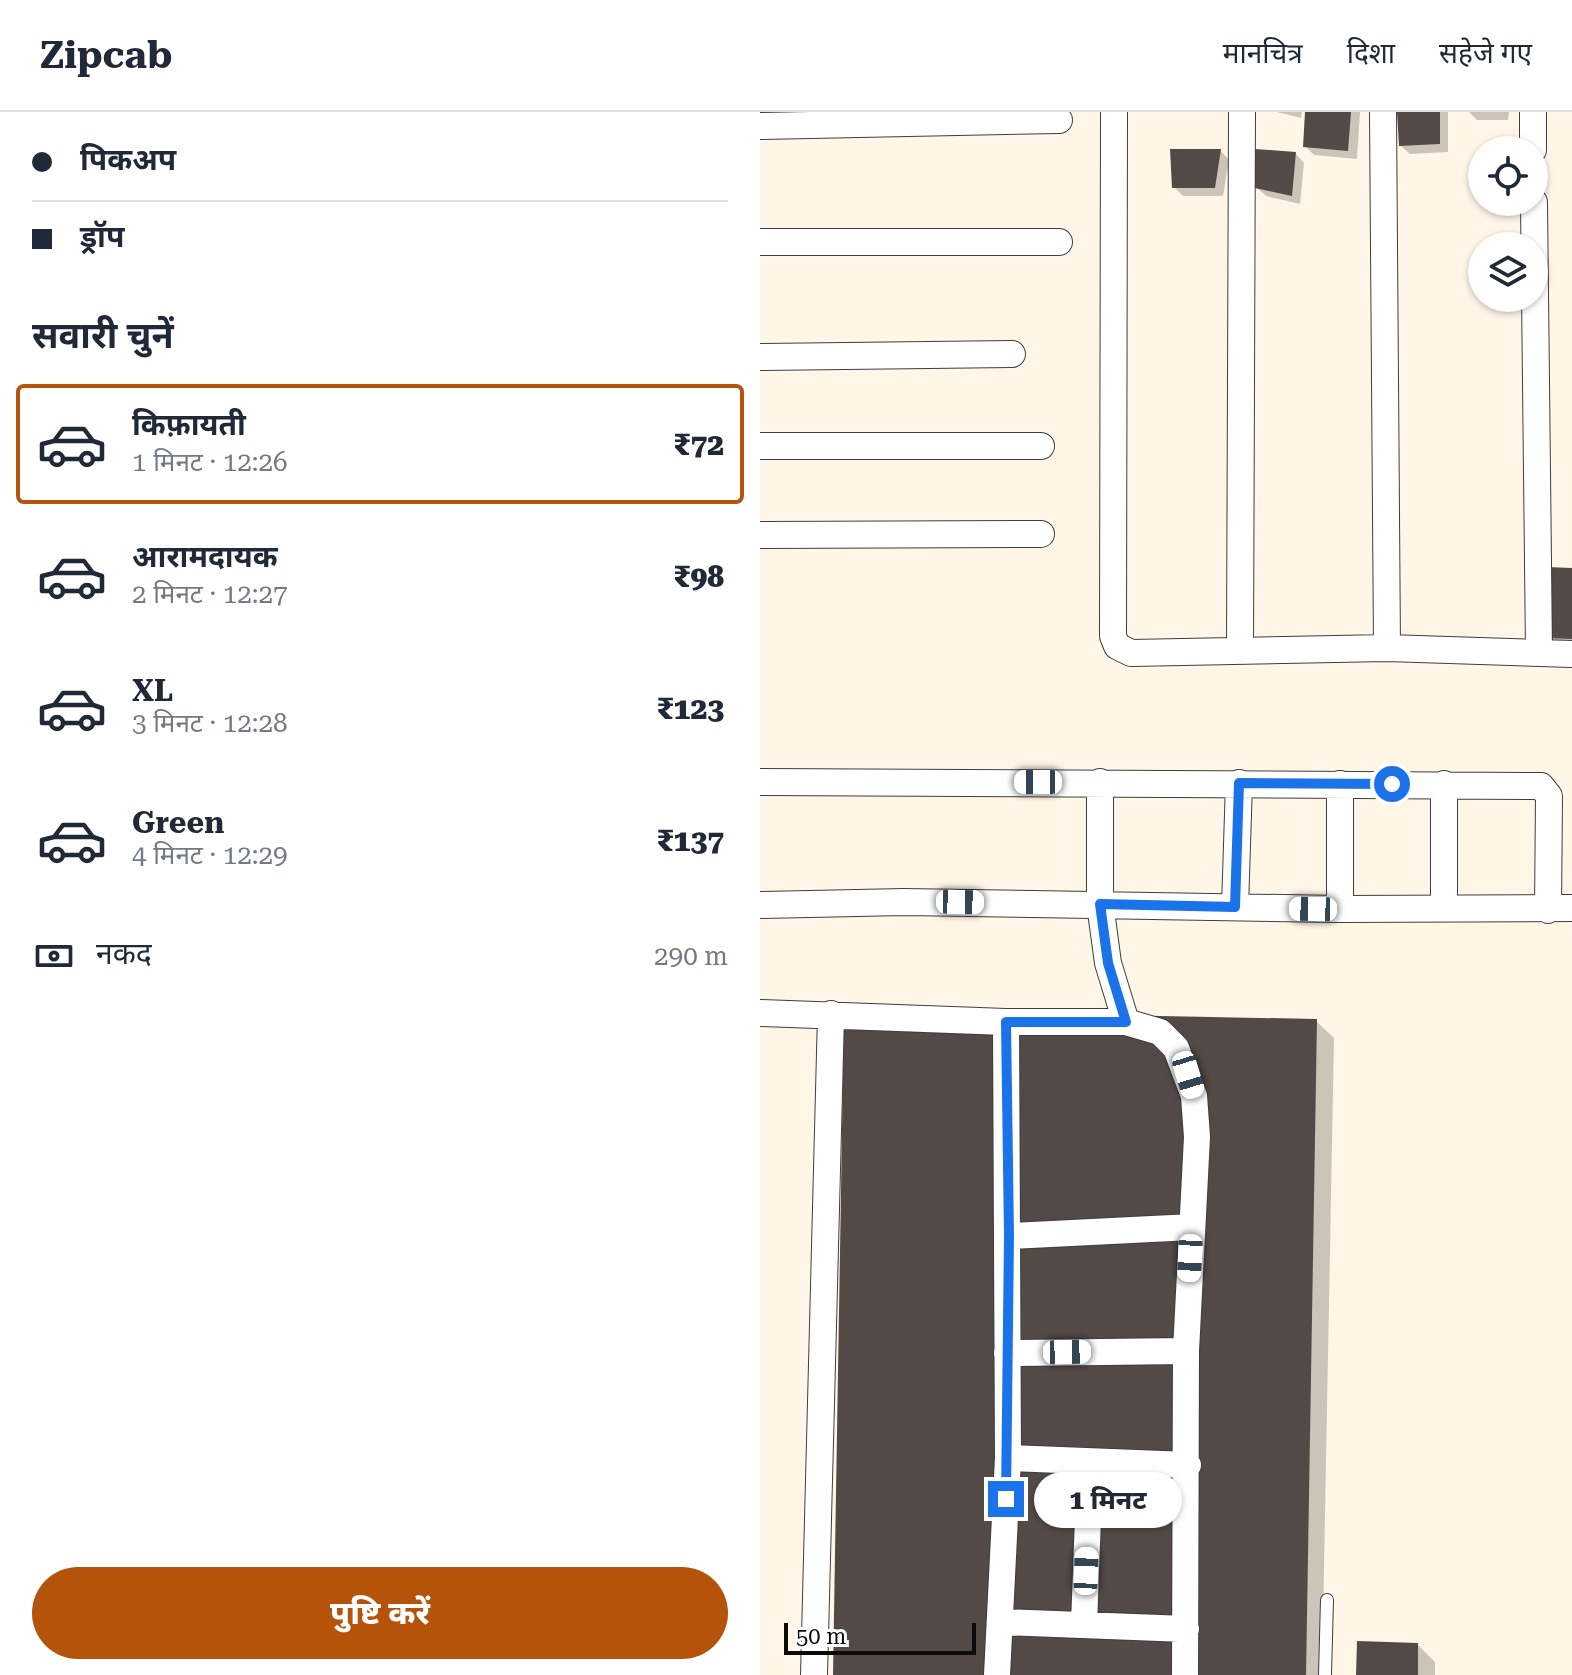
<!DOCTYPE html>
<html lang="hi">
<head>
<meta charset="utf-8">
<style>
  body { margin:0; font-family:"Roboto Serif","Noto Sans Devanagari",serif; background:#f2f2f3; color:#1f2937; height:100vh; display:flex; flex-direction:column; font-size:30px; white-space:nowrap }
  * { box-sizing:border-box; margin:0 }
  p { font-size:26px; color:#747a83 }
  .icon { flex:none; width:44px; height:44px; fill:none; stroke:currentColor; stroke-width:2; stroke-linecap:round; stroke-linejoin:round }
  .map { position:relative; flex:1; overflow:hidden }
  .sheet { display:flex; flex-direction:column; background:#fff; width:760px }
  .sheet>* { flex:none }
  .hud { display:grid; align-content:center; height:176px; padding:0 32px; background:#fff }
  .buttons { position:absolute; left:708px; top:24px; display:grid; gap:16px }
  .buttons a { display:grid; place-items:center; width:80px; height:80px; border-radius:50%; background:#fff; box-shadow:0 2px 6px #0004; font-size:40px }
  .scale { position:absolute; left:24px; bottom:20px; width:192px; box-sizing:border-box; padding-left:8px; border:4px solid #0b0b0b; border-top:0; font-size:22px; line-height:28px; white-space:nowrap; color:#0b0b0b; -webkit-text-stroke:6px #fff; paint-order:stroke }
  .end { position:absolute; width:36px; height:36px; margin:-18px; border:10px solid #1a73e8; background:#fff; box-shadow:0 0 0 4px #fff }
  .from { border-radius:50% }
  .bubble { position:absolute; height:56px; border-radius:28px; background:#fff; box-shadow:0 2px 6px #0004; font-size:26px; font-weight:800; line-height:56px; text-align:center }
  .car { position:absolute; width:24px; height:48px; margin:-24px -12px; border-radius:10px; box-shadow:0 0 6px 2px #0007; background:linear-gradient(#fff 24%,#345 0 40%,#fff 0 76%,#345 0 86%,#fff 0) }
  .hud b { display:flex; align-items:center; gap:28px; height:76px; font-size:30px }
  .hud b+b { border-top:2px solid #e0e1e3 }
  .hud i { width:20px; height:20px; background:#1f2937 }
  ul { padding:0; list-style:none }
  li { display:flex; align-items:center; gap:24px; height:120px; margin:0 16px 12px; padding:0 16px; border:4px solid transparent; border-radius:8px }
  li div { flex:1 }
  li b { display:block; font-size:30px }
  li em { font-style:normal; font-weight:800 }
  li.on { border-color:#b45309 }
  li>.icon { width:72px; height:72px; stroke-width:1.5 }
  h2 { padding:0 32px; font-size:36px; line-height:96px }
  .pay { display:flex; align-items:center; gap:20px; height:88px; padding:0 32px; font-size:30px }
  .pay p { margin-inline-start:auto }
  .action { display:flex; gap:16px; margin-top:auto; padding:16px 32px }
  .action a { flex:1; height:92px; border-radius:48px; background:#b45309; color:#fff; font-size:32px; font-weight:800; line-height:92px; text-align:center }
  header { display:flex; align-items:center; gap:48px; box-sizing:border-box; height:112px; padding:0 40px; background:#fff; border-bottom:2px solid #e0e1e3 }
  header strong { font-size:38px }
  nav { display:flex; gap:44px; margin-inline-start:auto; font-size:28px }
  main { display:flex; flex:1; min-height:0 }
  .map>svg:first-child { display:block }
  .shadow { fill:#0003 }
  .building { fill:#534947 }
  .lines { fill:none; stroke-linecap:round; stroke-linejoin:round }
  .service-casing { stroke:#3e3e3e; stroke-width:14 }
  .minor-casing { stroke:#3e3e3e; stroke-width:28 }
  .service { stroke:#fff; stroke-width:12 }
  .minor { stroke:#fff; stroke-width:26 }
  .route { stroke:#1a73e8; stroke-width:10 }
</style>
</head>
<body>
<header>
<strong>Zipcab</strong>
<nav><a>मानचित्र</a><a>दिशा</a><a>सहेजे गए</a></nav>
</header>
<main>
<section class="sheet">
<div class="hud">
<b><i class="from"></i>पिकअप</b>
<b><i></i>ड्रॉप</b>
</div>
<h2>सवारी चुनें</h2>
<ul>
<li class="on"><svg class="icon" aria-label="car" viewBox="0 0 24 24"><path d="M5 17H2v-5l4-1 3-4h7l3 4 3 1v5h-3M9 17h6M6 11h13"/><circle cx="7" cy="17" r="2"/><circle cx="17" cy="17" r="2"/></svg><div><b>किफ़ायती</b><p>1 मिनट · 12:26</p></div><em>₹72</em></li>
<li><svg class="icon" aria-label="car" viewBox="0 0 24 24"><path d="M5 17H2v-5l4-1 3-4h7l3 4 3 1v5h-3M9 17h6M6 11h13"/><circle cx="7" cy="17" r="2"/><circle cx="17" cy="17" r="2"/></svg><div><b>आरामदायक</b><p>2 मिनट · 12:27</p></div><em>₹98</em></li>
<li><svg class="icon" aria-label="car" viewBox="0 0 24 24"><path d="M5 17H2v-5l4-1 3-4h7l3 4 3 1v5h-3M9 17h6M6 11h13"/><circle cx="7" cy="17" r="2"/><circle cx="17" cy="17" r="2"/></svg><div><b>XL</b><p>3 मिनट · 12:28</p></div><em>₹123</em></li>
<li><svg class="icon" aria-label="car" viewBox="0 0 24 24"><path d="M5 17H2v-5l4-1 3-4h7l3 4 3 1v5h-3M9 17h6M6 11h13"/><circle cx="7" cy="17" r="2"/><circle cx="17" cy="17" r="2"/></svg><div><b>Green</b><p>4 मिनट · 12:29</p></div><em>₹137</em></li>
</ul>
<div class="pay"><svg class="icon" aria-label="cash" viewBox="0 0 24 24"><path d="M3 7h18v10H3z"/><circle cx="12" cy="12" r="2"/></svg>नकद<p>290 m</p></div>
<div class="action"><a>पुष्टि करें</a></div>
</section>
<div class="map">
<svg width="812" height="1563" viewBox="0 0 812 1563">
  <rect width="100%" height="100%" fill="#fff6e8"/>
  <path class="shadow" d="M517 0H542L541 6Z
    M547 0H600L597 47 554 43 545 34Z
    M639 0H688V40L650 42 641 34Z
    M709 0H749L748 8H717Z
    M461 39 469 48 463 84H423L414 75Z
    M536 42 544 51 540 92 506 84 497 76Z
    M812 458V539L800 538 787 525Z
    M556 909 574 926 562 1563H75Z
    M658 1533 675 1550V1563H598Z"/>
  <path class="building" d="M545 0H591L588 39 543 35Z
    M637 0H680V32L639 34Z
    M410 37H461L455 76H412Z
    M495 37 536 40 532 84 495 76Z
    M787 455 812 456V527L785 526Z
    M84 898 557 907 546 1563H73Z
    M597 1529 658 1531V1563H596Z"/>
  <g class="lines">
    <g class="service-casing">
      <path id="service" d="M565 1563 567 1488"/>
    </g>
    <g class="minor-casing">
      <path id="minor" d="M354 0 353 524 357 534 371 541 627 536 812 542
        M623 0 627 536
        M773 0V38
        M0 14 299 8
        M774 90 779 541
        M0 130H299
        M0 245 252 242
        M0 334H281
        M0 423 281 422
        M480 537 482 0
        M0 670 781 674 789 684 788 798
        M340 670V792L348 851 366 910
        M684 672V796
        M0 793 144 790 580 797 812 796
        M475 795 479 671
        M580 797V672
        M0 901 246 910H366L400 920 416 936 434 984 437 1025 426 1239 425 1563
        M249 1124 432 1115
        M247 1241 426 1239
        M248 1346 428 1353
        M240 1510 426 1517
        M324 1513 330 1351
        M54 1563 71 902
        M237 1563 248 1346 246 910"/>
    </g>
    <use href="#service" class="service"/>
    <use href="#minor" class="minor"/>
  </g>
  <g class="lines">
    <path class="route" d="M246 1387 249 1124 246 910H366L348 851 340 792 475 795 479 671 632 672"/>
  </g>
</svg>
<div class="buttons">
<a><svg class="icon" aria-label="locate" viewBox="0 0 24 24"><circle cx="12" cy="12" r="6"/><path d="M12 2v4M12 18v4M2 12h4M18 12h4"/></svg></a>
<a><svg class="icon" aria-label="layers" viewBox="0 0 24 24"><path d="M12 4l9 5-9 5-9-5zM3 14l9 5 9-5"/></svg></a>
</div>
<div class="scale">50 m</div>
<i class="end from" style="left:632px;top:672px"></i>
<i class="end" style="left:246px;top:1387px"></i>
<div class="bubble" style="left:274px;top:1360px;width:148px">1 मिनट</div>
<i class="car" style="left:278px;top:670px;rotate:270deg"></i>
<i class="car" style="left:200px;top:790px;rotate:91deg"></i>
<i class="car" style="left:553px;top:797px;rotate:271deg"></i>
<i class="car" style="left:428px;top:963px;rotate:163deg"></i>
<i class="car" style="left:430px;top:1146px;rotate:183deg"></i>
<i class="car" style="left:307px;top:1240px;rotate:89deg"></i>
<i class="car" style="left:326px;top:1459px;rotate:2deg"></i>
</div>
</main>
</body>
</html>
